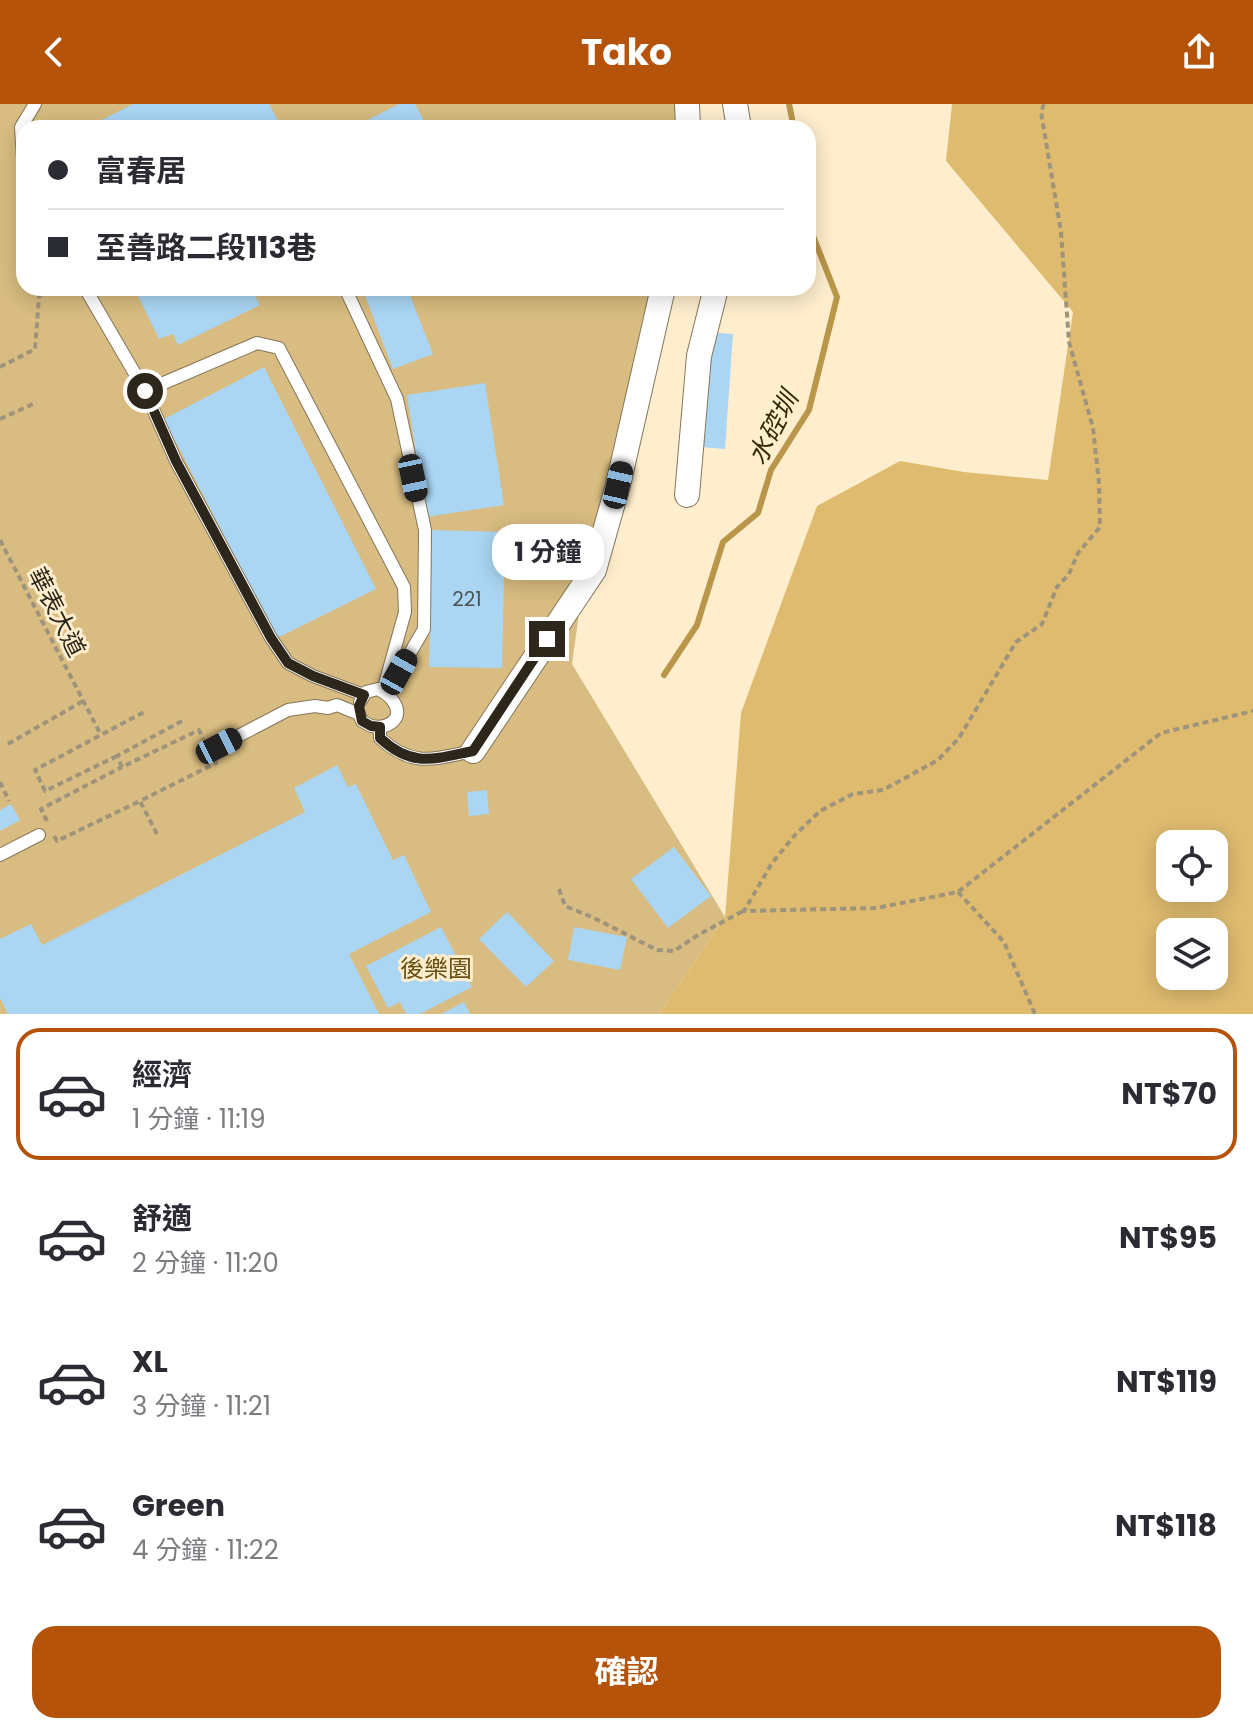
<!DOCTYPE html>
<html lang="zh-TW">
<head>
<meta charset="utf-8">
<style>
  body { margin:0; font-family:Poppins,"Noto Sans TC",sans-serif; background:#f2f2f3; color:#2b2b33; height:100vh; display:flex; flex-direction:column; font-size:30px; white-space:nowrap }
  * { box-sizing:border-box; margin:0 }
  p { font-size:26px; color:#7c7c81 }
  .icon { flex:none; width:44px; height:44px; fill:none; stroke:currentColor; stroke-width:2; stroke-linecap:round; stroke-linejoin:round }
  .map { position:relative; height:910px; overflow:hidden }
  .drawer { display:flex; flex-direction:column; background:#fff; flex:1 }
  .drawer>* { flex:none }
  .guide { position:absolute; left:16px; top:16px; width:800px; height:176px; border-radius:24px; box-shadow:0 4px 20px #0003; display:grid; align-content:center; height:176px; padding:0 32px; background:#fff }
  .fabs { position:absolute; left:1156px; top:726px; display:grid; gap:16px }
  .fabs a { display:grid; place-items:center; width:72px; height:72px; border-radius:16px; background:#fff; box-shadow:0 4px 20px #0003; font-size:40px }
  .end { position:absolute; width:36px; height:36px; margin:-18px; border:10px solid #2d271b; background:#fff; box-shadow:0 0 0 4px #fff }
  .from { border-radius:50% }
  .bubble { position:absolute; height:56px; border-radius:24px; background:#fff; box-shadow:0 4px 20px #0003; font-size:26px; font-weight:700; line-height:56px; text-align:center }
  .car { position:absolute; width:24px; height:48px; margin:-24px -12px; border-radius:10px; box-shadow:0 0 6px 2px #0007; background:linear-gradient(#222 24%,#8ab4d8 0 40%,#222 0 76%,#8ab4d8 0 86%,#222 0) }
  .guide b { display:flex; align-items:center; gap:28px; height:76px; font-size:30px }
  .guide b+b { border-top:2px solid #e1e1e2 }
  .guide i { width:20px; height:20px; background:#2b2b33 }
  ul { padding:14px 0 0; list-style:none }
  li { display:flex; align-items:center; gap:24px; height:132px; margin:0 16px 12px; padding:0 16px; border:4px solid transparent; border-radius:24px }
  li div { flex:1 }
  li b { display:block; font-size:30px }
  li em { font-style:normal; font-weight:700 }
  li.current { border-color:#b45309 }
  li>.icon { width:72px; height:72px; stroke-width:1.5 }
  .action { display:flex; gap:16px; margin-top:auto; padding:16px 32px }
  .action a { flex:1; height:92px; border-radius:24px; background:#b45309; color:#fff; font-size:32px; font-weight:700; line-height:92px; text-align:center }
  header { display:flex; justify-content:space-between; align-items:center; height:104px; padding:0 32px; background:#b45309; color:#fff; font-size:36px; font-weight:700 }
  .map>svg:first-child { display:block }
  .green { fill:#d8bc81 }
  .forest { fill:#dfbb6f; fill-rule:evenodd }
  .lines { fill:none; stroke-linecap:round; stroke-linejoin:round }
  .stream { stroke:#b9964a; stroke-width:6 }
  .building { fill:#aad6f4 }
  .lane-casing { stroke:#857659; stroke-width:14 }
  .street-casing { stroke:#857659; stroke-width:26 }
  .path { stroke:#9e937b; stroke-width:4; stroke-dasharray:6 4; stroke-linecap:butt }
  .lane { stroke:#fff; stroke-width:12 }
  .street { stroke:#fff; stroke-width:24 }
  .route { stroke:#2d271b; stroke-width:10 }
  .labels { text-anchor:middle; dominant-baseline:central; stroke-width:6; stroke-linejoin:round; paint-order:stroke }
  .number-label { font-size:20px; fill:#4c5351 }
  .street-label { font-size:24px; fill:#2d271b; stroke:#feeecd }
  .park-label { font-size:24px; fill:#685015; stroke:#feeecd }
  .water-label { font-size:26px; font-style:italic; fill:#382906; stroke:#feeecd }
</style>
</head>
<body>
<header><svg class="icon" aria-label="back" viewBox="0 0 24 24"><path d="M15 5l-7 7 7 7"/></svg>Tako<svg class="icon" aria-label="share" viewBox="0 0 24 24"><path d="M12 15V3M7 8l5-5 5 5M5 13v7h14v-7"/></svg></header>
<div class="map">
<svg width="1253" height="910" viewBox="0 0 1253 910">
  <rect width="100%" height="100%" fill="#feeecd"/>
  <path class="green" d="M0 0H677L679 24H24V184H658L586 459 572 560 725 813 659 910H0Z"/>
  <path class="forest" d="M952 0H1253V910H659L725 813 741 609 817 402 900 357 964 368 1048 376 1073 208 946 57ZM1170 740H1214V784H1170ZM1170 828H1214V872H1170Z"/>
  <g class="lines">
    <path class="stream" d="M789 0 794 24
      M664 571 697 521 723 438 758 409 771 366 809 306 837 193 808 119"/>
  </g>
  <path class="building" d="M133 0H269L282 24H86Z
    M399 0H415L428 24H352Z
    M134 184H251L260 201 178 241 173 230 159 235Z
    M362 184H407L433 250 393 265Z
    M708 228 733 230 725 345 700 343Z
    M264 263 376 485 277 534 164 315Z
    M485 279 504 401 426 413 407 291Z
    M432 426 505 428 502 564 429 563Z
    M337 661 348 683 356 680 393 756 404 751 431 808 349 850 379 910H8L0 894V835L31 820 42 841 305 708 294 684Z
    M487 686 489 710 469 712 467 688Z
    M11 700 20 716 0 727V706Z
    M674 743 711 792 668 824 631 775Z
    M507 808 554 857 526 883 479 835Z
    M441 823 472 883 420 910H406L400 898 388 904 366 862Z
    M574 823 627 833 620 866 568 856Z
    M464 898 470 910H441Z"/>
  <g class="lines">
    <g class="lane-casing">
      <path id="lane" d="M24 69 21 23 35 0
        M85 184 145 287 176 357 271 534 288 559 313 572 364 591
        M345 184 397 295 425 426 424 525 387 589
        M145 287 257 239 279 244 404 483 405 508 383 587
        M360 598 366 588 378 585C399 595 407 618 380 623
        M219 642 288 606 315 602 328 604 337 601 359 610 362 617 371 622 380 623V634C412 664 434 655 473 647
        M0 751 39 731"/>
    </g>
    <g class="street-casing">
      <path id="street" d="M687 0 688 24
        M735 0 739 24
        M687 391 699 252 716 184
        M473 647 594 466 618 381 663 184"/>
    </g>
    <path class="path" d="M1044 0 1041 8 1061 128 1069 238 1093 324 1099 379 1100 423 1078 449 1069 470 1057 483 1042 520 1016 538 959 634 938 656 883 686 853 690 820 707 795 731 772 759 744 807 876 804 958 788 1161 629 1253 607
      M0 263 35 245 39 192 63 184
      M0 315 33 300
      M0 436 101 631
      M182 617 117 652 122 663 199 626 203 635
      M8 640 83 597
      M117 652 45 687 35 666 144 608
      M0 678 9 697
      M47 717 41 705 122 663
      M157 730 140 697 216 659 215 657
      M54 732 57 737 140 697
      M559 785 565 802 592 813 657 846 674 847 698 831 743 807
      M958 788 1004 838 1035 910"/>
    <use href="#lane" class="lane"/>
    <use href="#street" class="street"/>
  </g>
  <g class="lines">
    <path class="route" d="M145 287 176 357 271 534 288 559 313 572 364 591 359 602 362 617 371 622 380 623V634C412 664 434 655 473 647L547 535"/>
  </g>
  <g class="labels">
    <g class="number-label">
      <text x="467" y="495">221</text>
    </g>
    <g class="street-label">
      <text transform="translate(57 508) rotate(63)">華表大道</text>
    </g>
    <g class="park-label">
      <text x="436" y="864">後樂園</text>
    </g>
    <g class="water-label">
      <text transform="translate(773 324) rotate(-63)">水硿圳</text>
    </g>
  </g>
</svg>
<div class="fabs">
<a><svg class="icon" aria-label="locate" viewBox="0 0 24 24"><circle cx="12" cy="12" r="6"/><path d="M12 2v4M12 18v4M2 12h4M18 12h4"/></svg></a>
<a><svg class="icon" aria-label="layers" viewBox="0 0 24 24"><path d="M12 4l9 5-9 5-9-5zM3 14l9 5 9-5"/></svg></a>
</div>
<i class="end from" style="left:145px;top:287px"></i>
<i class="end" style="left:547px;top:535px"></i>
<div class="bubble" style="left:492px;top:420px;width:112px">1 分鐘</div>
<i class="car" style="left:413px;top:374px;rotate:168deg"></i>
<i class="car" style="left:618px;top:381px;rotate:13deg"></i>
<i class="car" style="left:399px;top:568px;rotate:29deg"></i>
<i class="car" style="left:219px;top:642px;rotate:63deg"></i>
<div class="guide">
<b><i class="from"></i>富春居</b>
<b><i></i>至善路二段113巷</b>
</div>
</div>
<section class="drawer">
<ul>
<li class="current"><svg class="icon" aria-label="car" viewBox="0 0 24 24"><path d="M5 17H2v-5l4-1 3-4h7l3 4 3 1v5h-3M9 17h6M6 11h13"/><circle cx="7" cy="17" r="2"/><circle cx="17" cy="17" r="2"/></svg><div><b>經濟</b><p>1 分鐘 · 11:19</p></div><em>NT$70</em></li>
<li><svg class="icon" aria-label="car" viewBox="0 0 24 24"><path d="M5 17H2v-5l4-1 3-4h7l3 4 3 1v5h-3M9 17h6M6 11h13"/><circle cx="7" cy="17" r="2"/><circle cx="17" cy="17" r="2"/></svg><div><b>舒適</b><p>2 分鐘 · 11:20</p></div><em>NT$95</em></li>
<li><svg class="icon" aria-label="car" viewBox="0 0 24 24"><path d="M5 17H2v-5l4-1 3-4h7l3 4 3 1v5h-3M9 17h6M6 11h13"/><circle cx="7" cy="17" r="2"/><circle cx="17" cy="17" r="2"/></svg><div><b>XL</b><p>3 分鐘 · 11:21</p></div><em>NT$119</em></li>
<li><svg class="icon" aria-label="car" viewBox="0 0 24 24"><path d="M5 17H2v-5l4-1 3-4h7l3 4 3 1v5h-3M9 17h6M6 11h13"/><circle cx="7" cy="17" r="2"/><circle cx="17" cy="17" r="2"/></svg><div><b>Green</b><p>4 分鐘 · 11:22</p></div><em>NT$118</em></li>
</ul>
<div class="action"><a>確認</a></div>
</section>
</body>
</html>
